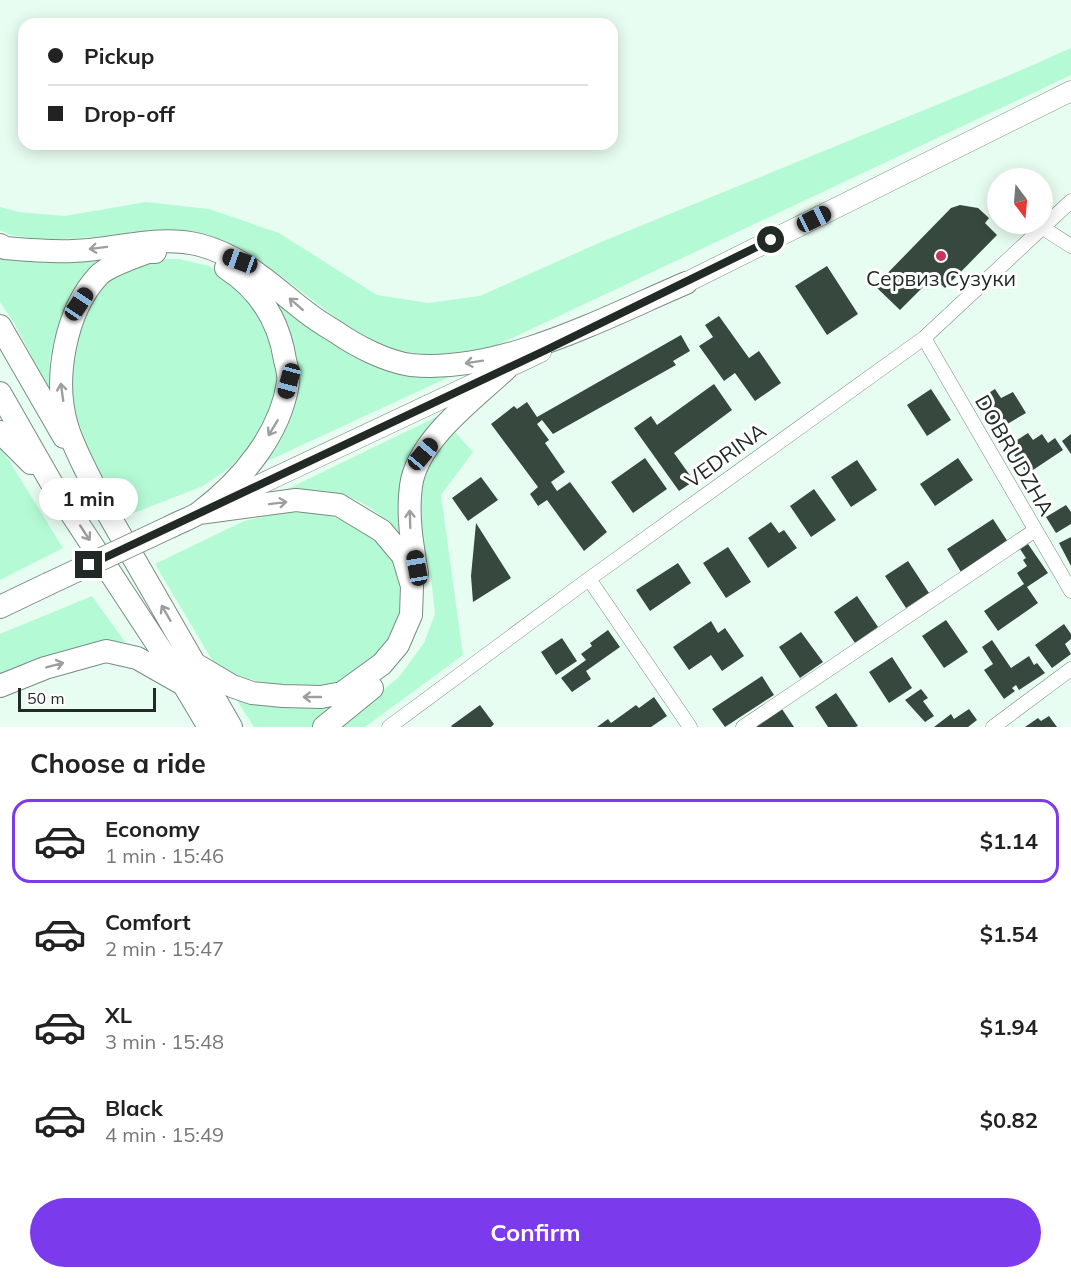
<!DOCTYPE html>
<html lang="en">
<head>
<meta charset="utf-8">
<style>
  body { margin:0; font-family:Mulish,sans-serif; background:#f6f6f6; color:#222; height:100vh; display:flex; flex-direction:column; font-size:22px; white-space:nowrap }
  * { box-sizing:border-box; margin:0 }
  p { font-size:20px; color:#767676 }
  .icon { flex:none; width:33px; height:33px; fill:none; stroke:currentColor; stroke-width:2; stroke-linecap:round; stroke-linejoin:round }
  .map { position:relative; height:727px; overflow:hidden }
  .side { display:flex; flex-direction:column; background:#fff; flex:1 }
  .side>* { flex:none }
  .guide { position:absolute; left:18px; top:18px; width:600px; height:132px; border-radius:18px; box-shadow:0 3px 15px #0003; display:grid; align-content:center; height:132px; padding:0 30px; background:#fff }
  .needle { width:39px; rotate:164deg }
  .tools { position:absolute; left:987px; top:168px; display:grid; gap:12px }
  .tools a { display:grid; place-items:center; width:66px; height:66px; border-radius:50%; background:#fff; box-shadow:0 3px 15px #0003; font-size:30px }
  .scale { position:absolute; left:18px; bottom:15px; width:138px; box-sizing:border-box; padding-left:6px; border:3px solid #222a26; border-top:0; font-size:16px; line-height:21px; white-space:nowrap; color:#222a26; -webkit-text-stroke:4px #fff; paint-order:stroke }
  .end { position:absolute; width:27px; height:27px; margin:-14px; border:8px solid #222a26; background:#fff; box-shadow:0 0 0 3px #fff }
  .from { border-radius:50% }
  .bubble { position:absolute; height:42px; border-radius:21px; background:#fff; box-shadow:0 3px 15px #0003; font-size:20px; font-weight:700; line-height:42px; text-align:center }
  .car { position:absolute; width:18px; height:36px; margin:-18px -9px; border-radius:8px; box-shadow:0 0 4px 2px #0007; background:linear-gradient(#222 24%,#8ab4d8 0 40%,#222 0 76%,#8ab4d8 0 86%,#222 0) }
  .guide b { display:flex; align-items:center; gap:21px; height:57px; font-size:22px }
  .guide b+b { border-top:2px solid #e0e0e0 }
  .guide i { width:15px; height:15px; background:#222 }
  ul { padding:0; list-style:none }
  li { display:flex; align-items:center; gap:18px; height:84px; margin:0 12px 9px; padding:0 18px; border:3px solid transparent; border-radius:18px }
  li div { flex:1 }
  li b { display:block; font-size:22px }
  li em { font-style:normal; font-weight:700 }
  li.current { border-color:#7c3aed }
  li>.icon { width:54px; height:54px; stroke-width:1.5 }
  h2 { padding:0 30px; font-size:27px; line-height:72px }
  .action { display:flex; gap:12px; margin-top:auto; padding:12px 30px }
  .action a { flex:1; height:69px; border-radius:36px; background:#7c3aed; color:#fff; font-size:24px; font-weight:700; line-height:69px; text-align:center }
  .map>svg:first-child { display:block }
  .green { fill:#b4fbd5 }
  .building { fill:#37483f }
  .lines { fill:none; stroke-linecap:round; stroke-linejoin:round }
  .street-casing { stroke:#798c81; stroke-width:15 }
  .secondary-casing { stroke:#798c81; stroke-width:21 }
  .primary-casing { stroke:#798c81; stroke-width:24 }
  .street { stroke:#fff; stroke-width:14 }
  .secondary { stroke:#fff; stroke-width:20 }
  .primary { stroke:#fff; stroke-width:22 }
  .primary-bridge-casing { stroke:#798c81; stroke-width:24; stroke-linecap:butt }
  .primary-bridge { stroke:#fff; stroke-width:22 }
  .oneway { stroke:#9c9f9d }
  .route { stroke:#222a26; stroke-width:8 }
  .poi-dot { fill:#c53659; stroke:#fff; stroke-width:2 }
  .labels { text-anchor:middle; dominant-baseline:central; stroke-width:6; stroke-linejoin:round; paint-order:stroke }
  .poi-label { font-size:21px; fill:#222a26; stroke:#fff }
  .street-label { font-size:21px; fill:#222a26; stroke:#fff }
</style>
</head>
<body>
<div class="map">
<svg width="1071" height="727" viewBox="0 0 1071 727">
  <rect width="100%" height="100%" fill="#e8fdf1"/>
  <path class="green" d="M1071 48V75L491 348 433 355 399 351 357 334 281 276 243 251 206 234 154 230 95 237 45 240 10 235 0 230V207L19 212 65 216 146 202 209 209 279 233 377 295 428 303 480 296 601 242 1017 72Z
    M118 252 85 276 64 310 54 341 49 363 54 399 14 323 0 302V254L20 261H59Z
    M149 259H179L209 266 239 286 263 314 281 381 270 419 247 449 229 468 203 486 124 517 74 424 68 382 71 351 86 308 105 280Z
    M261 286 299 314 334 344 368 363 460 372 261 464 293 404Z
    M455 408 423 436 405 539C362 494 340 487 279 493Z
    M454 431 473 452 441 495 463 655 365 727H338L399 677 424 643 435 614 431 578 419 522 423 483 433 454Z
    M0 446 63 548 0 580Z
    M318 511C348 522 380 534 396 563 423 616 373 687 316 689 282 690 249 679 218 670L155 564 244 521 278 513Z
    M92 596 125 642 106 641 0 675V634Z
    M234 696 337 704 313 727H254Z"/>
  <path class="building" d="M960 205 978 208 989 218 985 223 997 235 945 288 933 277 900 310 875 286 951 208Z
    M827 266 858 314 827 335 795 286Z
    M719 316 749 358 759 351 781 383 755 401 735 373 724 381 699 346 713 337 705 325Z
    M681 335 690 351 673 361 676 365 553 434 542 420 537 424 549 440 545 443 565 472 551 482 557 491 570 482 607 532 584 551 547 500 538 506 530 494 538 487 491 424 514 406 517 409 527 402 537 417Z
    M714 384 732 410 674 453 694 481 679 491 634 428 651 416 657 425Z
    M931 389 951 420 927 436 907 405Z
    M995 389 1001 398 1013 392 1026 413 997 430 979 399Z
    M1028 433 1033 440 1042 434 1048 443 1055 438 1063 450 1027 474 1008 446Z
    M1071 434V454L1062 441Z
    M645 458 667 489 633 513 611 482Z
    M958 458 973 480 935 506 920 484Z
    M857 460 877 490 851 507 831 477Z
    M481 477 498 500 468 521 452 498Z
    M814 489 836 520 811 537 790 506Z
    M1066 505 1071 512V524L1056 533 1046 517Z
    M993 519 1008 542 961 572 947 549Z
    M771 522 779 533 784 530 797 548 768 568 748 538Z
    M476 523 511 578 473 602 471 576Z
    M1071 537V566L1059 543Z
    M1028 544 1048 573 1027 587 1038 603 998 631 984 611 1024 584 1017 573 1027 566 1023 560 1026 558 1020 549Z
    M728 547 751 582 726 598 703 563Z
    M908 561 929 593 906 608 885 576Z
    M678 563 691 583 650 611 636 590Z
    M857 596 878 627 855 643 834 612Z
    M946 620 968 652 944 668 922 636Z
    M711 621 718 633 725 628 744 656 722 671 711 655 689 670 673 647Z
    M1064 624 1071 634V639L1065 644 1071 654 1052 668 1035 645Z
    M608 630 620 647 586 671 591 679 572 692 561 678 586 660 581 654 592 646 590 643Z
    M801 632 823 662 800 678 779 647Z
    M562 638 577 661 556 675 541 652Z
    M992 640 1011 668 1029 656 1034 665 1037 663 1045 673 1019 690 1016 685 1012 688 1015 691 1004 699 984 670 993 664 982 647Z
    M892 657 912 688 889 703 869 672Z
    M762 676 774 695 725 727 712 709Z
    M921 689 928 698 923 701 934 716 925 722 905 700Z
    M836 693 858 726 855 727H828L815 707Z
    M654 697 667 716 651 727H597L608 719 611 723 636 705 639 708Z
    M480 705 494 724 491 727H452L451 726Z
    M782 709 794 727H756Z
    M969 709 977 720 968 727H934L951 714 954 719Z
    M1049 716 1057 727H1025L1038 718 1041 721Z"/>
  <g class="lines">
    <g class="street-casing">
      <path id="street" d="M1043 228 1071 246
        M924 338 1071 591
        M589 579 690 727
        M389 727 589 579 924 338 1071 201
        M743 727 1034 531
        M993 727 1071 669"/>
    </g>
    <g class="secondary-casing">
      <path id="secondary" d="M673 289 1071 91
        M212 507 541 352"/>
    </g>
    <g class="primary-casing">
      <path id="primary" d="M0 245 5 248C28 250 51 252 73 251 115 250 158 234 200 245 244 257 271 285 306 312 316 320 326 326 336 332 356 346 387 362 411 365 500 374 604 318 686 283
        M0 326 64 437
        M0 393 52 484 184 685 209 727
        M0 432 31 463
        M95 491 231 727
        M103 505C92 481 74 450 67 426 53 380 65 311 99 275 108 266 135 257 148 252H155
        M172 526C181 521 192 518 200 512 241 481 280 435 288 383 289 376 287 367 285 360 279 321 260 290 226 268
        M417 573C412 544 407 515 411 486 417 440 474 399 506 369
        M0 607 48 584
        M195 664 232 686 252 693 283 696 321 697 342 693 382 664 398 645 411 615 412 586 403 556 382 531 339 505 296 500 199 513
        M0 686 45 668 106 651 137 658 181 683
        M324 727 372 688"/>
    </g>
    <use href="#street" class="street"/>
    <use href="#secondary" class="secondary"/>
    <use href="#primary" class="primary"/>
    <g class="primary-bridge-casing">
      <path id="primary-bridge" d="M48 584 172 526"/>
    </g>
    <use href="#primary-bridge" class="primary-bridge"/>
  </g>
  <defs><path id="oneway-shaft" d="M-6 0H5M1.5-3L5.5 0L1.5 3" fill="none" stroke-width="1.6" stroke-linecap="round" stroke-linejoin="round" transform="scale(1.5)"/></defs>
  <g class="oneway">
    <use href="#oneway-shaft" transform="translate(98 248) rotate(173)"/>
    <use href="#oneway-shaft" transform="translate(296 304) rotate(-139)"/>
    <use href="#oneway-shaft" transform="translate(474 362) rotate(171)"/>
    <use href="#oneway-shaft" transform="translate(62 392) rotate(-98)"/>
    <use href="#oneway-shaft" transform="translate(273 428) rotate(121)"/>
    <use href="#oneway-shaft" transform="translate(278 503) rotate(-7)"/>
    <use href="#oneway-shaft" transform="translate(410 519) rotate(-92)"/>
    <use href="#oneway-shaft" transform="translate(85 533) rotate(57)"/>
    <use href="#oneway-shaft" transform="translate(166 613) rotate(-120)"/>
    <use href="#oneway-shaft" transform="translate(55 665) rotate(-15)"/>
    <use href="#oneway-shaft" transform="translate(312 697) rotate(180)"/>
  </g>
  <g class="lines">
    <path class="route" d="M89 565 546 350 771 240"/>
  </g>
  <circle class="poi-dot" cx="941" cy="256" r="6"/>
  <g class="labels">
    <g class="poi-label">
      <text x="941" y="278">Сервиз Сузуки</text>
    </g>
    <g class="street-label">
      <text transform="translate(725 455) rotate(-36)">VEDRINA</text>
      <text transform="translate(1015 455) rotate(60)">DOBRUDZHA</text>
    </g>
  </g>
</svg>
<div class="tools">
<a><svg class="needle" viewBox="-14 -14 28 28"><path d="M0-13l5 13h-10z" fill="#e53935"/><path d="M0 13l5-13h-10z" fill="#767676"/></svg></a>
</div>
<div class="scale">50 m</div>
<i class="end from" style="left:771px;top:240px"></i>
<i class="end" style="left:89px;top:565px"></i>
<div class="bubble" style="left:39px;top:478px;width:99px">1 min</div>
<i class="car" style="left:814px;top:219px;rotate:64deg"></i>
<i class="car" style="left:240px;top:261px;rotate:290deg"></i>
<i class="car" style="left:79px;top:304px;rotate:34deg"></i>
<i class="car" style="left:289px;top:381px;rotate:195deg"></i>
<i class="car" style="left:423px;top:454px;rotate:40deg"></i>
<i class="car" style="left:417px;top:568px;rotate:350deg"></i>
<div class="guide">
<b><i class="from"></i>Pickup</b>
<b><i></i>Drop-off</b>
</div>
</div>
<section class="side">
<h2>Choose a ride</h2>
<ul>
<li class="current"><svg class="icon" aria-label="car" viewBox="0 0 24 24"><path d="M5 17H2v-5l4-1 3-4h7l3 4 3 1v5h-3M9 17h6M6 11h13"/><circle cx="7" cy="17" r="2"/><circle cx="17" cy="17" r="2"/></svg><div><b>Economy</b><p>1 min · 15:46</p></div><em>$1.14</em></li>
<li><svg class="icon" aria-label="car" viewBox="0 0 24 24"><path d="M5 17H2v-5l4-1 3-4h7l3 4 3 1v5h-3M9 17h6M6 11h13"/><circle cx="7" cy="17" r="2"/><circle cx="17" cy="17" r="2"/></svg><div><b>Comfort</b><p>2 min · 15:47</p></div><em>$1.54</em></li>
<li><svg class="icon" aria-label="car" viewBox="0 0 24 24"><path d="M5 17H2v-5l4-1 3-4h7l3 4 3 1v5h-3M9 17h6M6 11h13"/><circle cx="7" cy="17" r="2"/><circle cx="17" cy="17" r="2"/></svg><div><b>XL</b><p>3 min · 15:48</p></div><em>$1.94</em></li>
<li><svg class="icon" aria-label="car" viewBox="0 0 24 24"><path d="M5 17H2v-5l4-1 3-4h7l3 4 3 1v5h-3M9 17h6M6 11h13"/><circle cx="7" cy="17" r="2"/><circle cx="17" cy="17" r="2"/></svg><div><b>Black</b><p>4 min · 15:49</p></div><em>$0.82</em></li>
</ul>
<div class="action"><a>Confirm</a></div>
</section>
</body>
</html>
